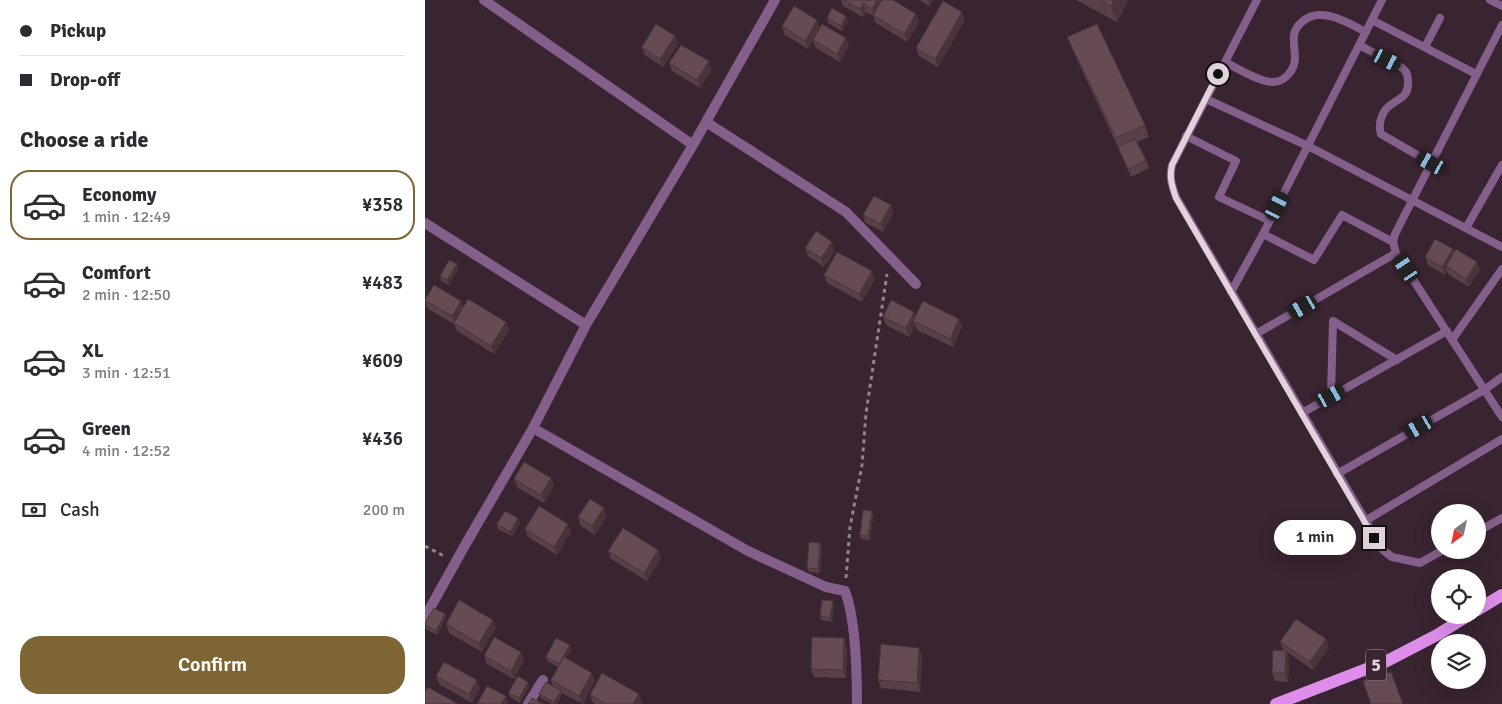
<!DOCTYPE html>
<html lang="en">
<head>
<meta charset="utf-8">
<style>
  body { margin:0; font-family:Signika,sans-serif; background:#f2f2f3; color:#2b2b33; height:100vh; display:flex; flex-direction:column; font-size:19px; white-space:nowrap }
  * { box-sizing:border-box; margin:0 }
  p { font-size:16px; color:#7c7c81 }
  .icon { flex:none; width:28px; height:28px; fill:none; stroke:currentColor; stroke-width:2; stroke-linecap:round; stroke-linejoin:round }
  .map { position:relative; flex:1; overflow:hidden }
  .side { display:flex; flex-direction:column; background:#fff; width:425px }
  .side>* { flex:none }
  .top-card { display:grid; align-content:center; height:110px; padding:0 20px; background:#fff }
  .needle { width:32px; rotate:213deg }
  .buttons { position:absolute; left:1006px; top:504px; display:grid; gap:10px }
  .buttons a { display:grid; place-items:center; width:55px; height:55px; border-radius:50%; background:#fff; box-shadow:0 5px 20px #0002; font-size:25px }
  .end { position:absolute; width:22px; height:22px; margin:-11px; border:6px solid #e1d2db; background:#111; box-shadow:0 0 0 2px #111 }
  .from { border-radius:50% }
  .bubble { position:absolute; height:35px; border-radius:18px; background:#fff; box-shadow:0 5px 20px #0002; font-size:16px; font-weight:600; line-height:35px; text-align:center }
  .car { position:absolute; width:15px; height:30px; margin:-15px -8px; border-radius:6px; box-shadow:0 0 4px 1px #0007; background:linear-gradient(#222 24%,#8ab4d8 0 40%,#222 0 76%,#8ab4d8 0 86%,#222 0) }
  .top-card b { display:flex; align-items:center; gap:18px; height:48px; font-size:19px }
  .top-card b+b { border-top:1px solid #e1e1e2 }
  .top-card i { width:12px; height:12px; background:#2b2b33 }
  ul { padding:0; list-style:none }
  li { display:flex; align-items:center; gap:15px; height:70px; margin:0 10px 8px; padding:0 10px; border:2px solid transparent; border-radius:20px }
  li div { flex:1 }
  li b { display:block; font-size:19px }
  li em { font-style:normal; font-weight:600 }
  li.active { border-color:#7d6633 }
  li>.icon { width:45px; height:45px; stroke-width:1.5 }
  h2 { padding:0 20px; font-size:22px; line-height:60px }
  .pay { display:flex; align-items:center; gap:12px; height:55px; padding:0 20px; font-size:19px }
  .pay p { margin-inline-start:auto }
  .cta { display:flex; gap:10px; margin-top:auto; padding:10px 20px }
  .cta a { flex:1; height:58px; border-radius:20px; background:#7d6633; color:#fff; font-size:20px; font-weight:600; line-height:58px; text-align:center }
  main { display:flex; flex:1; min-height:0 }
  .map>svg:first-child { display:block }
  .lines { fill:none; stroke-linecap:round; stroke-linejoin:round }
  .path { stroke:#94828d; stroke-width:3; stroke-dasharray:4 4; stroke-linecap:butt }
  .service { stroke:#855f8b; stroke-width:8 }
  .minor { stroke:#855f8b; stroke-width:10 }
  .primary { stroke:#de8eea; stroke-width:12 }
  .wall { fill:#594047 }
  .shaded-wall { fill:#483439 }
  .building { fill:#674b52; stroke:#483439 }
  .route { stroke:#e1d2db; stroke-width:6 }
  .labels { text-anchor:middle; dominant-baseline:central; stroke-width:4.5; stroke-linejoin:round; paint-order:stroke }
  .shield { fill:#392431; stroke:#af9ea8; stroke-width:1 }
  .shield-label { font-size:18px; font-weight:bold; fill:#e1d2db }
</style>
</head>
<body>
<main>
<section class="side">
<div class="top-card">
<b><i class="from"></i>Pickup</b>
<b><i></i>Drop-off</b>
</div>
<h2>Choose a ride</h2>
<ul>
<li class="active"><svg class="icon" aria-label="car" viewBox="0 0 24 24"><path d="M5 17H2v-5l4-1 3-4h7l3 4 3 1v5h-3M9 17h6M6 11h13"/><circle cx="7" cy="17" r="2"/><circle cx="17" cy="17" r="2"/></svg><div><b>Economy</b><p>1 min · 12:49</p></div><em>¥358</em></li>
<li><svg class="icon" aria-label="car" viewBox="0 0 24 24"><path d="M5 17H2v-5l4-1 3-4h7l3 4 3 1v5h-3M9 17h6M6 11h13"/><circle cx="7" cy="17" r="2"/><circle cx="17" cy="17" r="2"/></svg><div><b>Comfort</b><p>2 min · 12:50</p></div><em>¥483</em></li>
<li><svg class="icon" aria-label="car" viewBox="0 0 24 24"><path d="M5 17H2v-5l4-1 3-4h7l3 4 3 1v5h-3M9 17h6M6 11h13"/><circle cx="7" cy="17" r="2"/><circle cx="17" cy="17" r="2"/></svg><div><b>XL</b><p>3 min · 12:51</p></div><em>¥609</em></li>
<li><svg class="icon" aria-label="car" viewBox="0 0 24 24"><path d="M5 17H2v-5l4-1 3-4h7l3 4 3 1v5h-3M9 17h6M6 11h13"/><circle cx="7" cy="17" r="2"/><circle cx="17" cy="17" r="2"/></svg><div><b>Green</b><p>4 min · 12:52</p></div><em>¥436</em></li>
</ul>
<div class="pay"><svg class="icon" aria-label="cash" viewBox="0 0 24 24"><path d="M3 7h18v10H3z"/><circle cx="12" cy="12" r="2"/></svg>Cash<p>200 m</p></div>
<div class="cta"><a>Confirm</a></div>
</section>
<div class="map">
<svg width="1077" height="704" viewBox="0 0 1077 704">
  <rect width="100%" height="100%" fill="#392431"/>
  <g class="lines">
    <path class="path" d="M0 546 19 556
      M421 578 425 527 437 465 441 413 462 274"/>
    <path class="service" d="M832 0 747 165C744 177 747 186 751 197L958 550 967 557 995 563 1018 550
      M1065 0 1077 6
      M947 20 1051 74
      M1077 25 970 234 968 242 971 253 1077 417
      M934 45 976 67C981 71 983 74 983 81 984 99 972 98 962 108 956 114 953 126 956 134L1006 163
      M1000 47 1015 18
      M800 62C812 68 836 83 849 82 861 81 870 69 870 58 870 50 868 42 869 35 870 30 873 25 877 22 895 5 923 23 941 32
      M781 99 883 146 1077 247
      M761 136 811 161 794 197 845 221
      M1041 228 1077 165
      M838 234 889 260 917 215 968 242
      M806 292 838 234 957 0
      M831 334 971 253
      M1027 340 1077 269
      M906 396 908 321 972 360
      M877 413 1022 331
      M912 474 1059 390 1077 377
      M940 521 1077 439
      M1052 532 1077 518"/>
    <path class="minor" d="M59 0 268 145
      M281 122 421 212 491 284
      M0 223 161 325
      M108 428 323 551 401 587 420 591C431 620 432 672 432 704
      M0 617 39 547 108 428 161 325 268 145 350 0
      M103 704 118 680"/>
    <path class="primary" d="M1052 610 1077 595
      M851 704 962 661 1012 635 1044 615"/>
  </g>
  <path class="wall" d="M416 0H456L491 14 494 22 482 42 451 23 448 16 441 12 438 17 418 6Z
    M494 0H508L504 6Z
    M651 0H703L692 22Z
    M402 18 423 21 417 31 403 23Z
    M540 20 513 67 494 56 491 48Z
    M357 26 395 28 424 46 415 62 391 48 388 41 383 49 360 35Z
    M250 36 253 44 238 67 220 55 217 47Z
    M642 37 720 125 724 137 712 142 721 160 724 168 706 177 696 155 693 147 647 49Z
    M244 63 287 70 275 88 247 71Z
    M466 205 468 213 458 232 441 223 438 215Z
    M380 248 410 251 399 267 383 256Z
    M1029 253 1055 270 1044 287 1024 275 1022 271 1020 275 1003 265 1000 257Z
    M33 268 24 285 16 281 15 276Z
    M399 275 450 279 437 302 402 283Z
    M0 300 38 307 84 330 69 354 32 331 29 324 3 309Z
    M458 317 534 319 537 327 528 347 492 330 490 325 484 337 461 325Z
    M126 478 129 486 119 503 92 487 89 479Z
    M448 515 445 540 436 539 435 535Z
    M182 516 170 535 156 526 153 517Z
    M93 518 95 523 87 536 73 529 72 524Z
    M100 529 146 532 132 555 103 537Z
    M395 543 397 547 395 573 384 572 382 568Z
    M233 550 236 558 222 581 186 559 183 551Z
    M408 601 409 606 407 622 396 620 395 616Z
    M20 614 21 618 12 635 1 629 0 623Z
    M68 620 71 628 57 652 24 633 21 624Z
    M901 639 904 648 888 670 862 652 864 659 863 682 850 681 847 673 858 650 855 642Z
    M422 647 421 678 389 677 386 669Z
    M494 648 497 656 495 692 456 688 453 680Z
    M146 649 141 658 170 681 158 704 137 693V695L132 704H127L116 698 114 694 128 686 126 680 133 667 122 661 121 657Z
    M96 652 99 660 89 679 62 664 59 656Z
    M11 676 55 688 47 703 14 684Z
    M104 686 95 703 85 697 83 693Z
    M165 695 217 702 216 704H170L168 703Z"/>
  <path class="shaded-wall" d="M452 0H456L458 4 450 17 447 9Z
    M504 0H508L504 6 503 2Z
    M689 0H703L692 22 686 6Z
    M438 3 441 12 438 17 435 9Z
    M537 12 540 20 513 67 510 59Z
    M491 14 494 22 482 42 479 34Z
    M421 16 423 21 417 31 416 26Z
    M392 20 395 29 383 49 380 41Z
    M250 36 253 44 238 67 235 59Z
    M421 38 424 46 415 62 412 54Z
    M284 61 287 70 275 88 272 80Z
    M466 205 468 213 458 232 455 224Z
    M407 242 410 251 399 267 396 258Z
    M1028 249 1031 257 1021 266 1022 271 1020 275 1017 267Z
    M1052 262 1055 270 1044 287 1041 279Z
    M32 264 33 268 24 285 22 280Z
    M447 271 450 279 437 302 434 294Z
    M36 301 39 309 30 325 27 316Z
    M489 312 492 320 488 321 490 325 484 337 481 328Z
    M534 319 537 327 528 347 525 339Z
    M81 322 84 330 69 354 66 346Z
    M126 478 129 486 119 503 116 495Z
    M179 508 182 516 170 535 167 526Z
    M447 511 448 515 445 540 443 536Z
    M93 518 95 523 87 536 85 532Z
    M143 524 146 532 132 555 129 547Z
    M395 543 397 547 395 573 393 569Z
    M233 550 236 558 222 581 219 573Z
    M408 601 409 606 407 622 405 618Z
    M20 614 21 618 12 635 11 631Z
    M68 620 71 628 57 652 54 643Z
    M419 638 422 647 421 678 418 670Z
    M901 639 904 648 888 670 885 662Z
    M145 645 146 649 135 669 134 664Z
    M494 648 497 656 495 692 492 683Z
    M861 651 864 659 863 682 860 673Z
    M96 652 99 660 89 679 86 671Z
    M167 673 170 681 157 704 154 696Z
    M52 680 55 688 47 703 44 694Z
    M103 682 104 686 95 703 94 698Z
    M136 691 137 695 132 704H130L129 702Z
    M214 694 217 702 216 704H208Z
    M81 696 83 704H76Z"/>
  <path class="building" d="M419 0H452L447 9 438 3 435 9Z
    M457 0H468L491 14 479 34 448 15Z
    M675 0H689L686 6Z
    M518 1 537 12 510 59 491 48Z
    M369 6 392 20 380 41 357 26Z
    M407 8 421 16 416 26 402 18Z
    M231 24 250 36 235 59 217 47Z
    M397 24 421 38 412 54 388 40Z
    M672 24 720 125 691 138 642 37Z
    M256 45 284 61 272 80 244 63Z
    M710 139 721 160 703 169 693 147Z
    M449 196 466 205 455 224 438 215Z
    M391 231 407 242 396 258 380 248Z
    M1010 239 1028 249 1017 267 1000 257Z
    M1031 249 1052 262 1041 279 1021 266Z
    M412 252 447 271 434 294 399 275Z
    M24 260 32 264 22 280 15 276Z
    M9 285 36 301 27 316 0 300Z
    M43 299 81 322 66 346 29 323Z
    M466 300 489 312 481 328 458 317Z
    M498 301 534 319 525 339 488 321Z
    M99 462 126 478 116 495 89 479Z
    M165 499 179 508 167 526 153 517Z
    M114 506 143 524 129 547 100 529Z
    M438 510 447 511 443 536 435 535Z
    M80 511 93 518 85 532 72 524Z
    M198 528 233 550 219 573 183 551Z
    M384 542 395 543 393 569 382 568Z
    M34 600 68 620 54 643 21 624Z
    M397 600 408 601 405 618 395 616Z
    M9 608 20 614 11 631 0 625V623Z
    M871 619 901 639 885 662 855 642Z
    M69 637 96 652 86 671 59 656Z
    M387 637 419 638 418 670 386 669Z
    M131 638 145 645 134 664 121 657Z
    M456 644 494 648 492 683 453 680Z
    M848 650 861 651 860 673H847Z
    M139 657 167 673 154 696 126 680Z
    M19 662 52 680 44 694 11 676Z
    M966 672 978 704H946L938 681Z
    M177 673 214 694 208 704H181L165 695Z
    M93 676 103 682 94 698 83 693Z
    M121 682 136 691 129 702 114 694Z
    M62 686 81 696 76 704H52Z
    M3 687 33 704H0V692Z
    M107 698 118 704H103Z"/>
  <g class="lines">
    <path class="route" d="M793 74 747 165C744 177 747 186 751 198L949 538"/>
  </g>
  <g class="labels">
    <rect class="shield" x="941" y="649.5" width="20" height="31" rx="4"/>
    <g class="shield-label">
      <text x="951" y="665">5</text>
    </g>
  </g>
</svg>
<div class="buttons">
<a><svg class="needle" viewBox="-14 -14 28 28"><path d="M0-13l5 13h-10z" fill="#e53935"/><path d="M0 13l5-13h-10z" fill="#7c7c81"/></svg></a>
<a><svg class="icon" aria-label="locate" viewBox="0 0 24 24"><circle cx="12" cy="12" r="6"/><path d="M12 2v4M12 18v4M2 12h4M18 12h4"/></svg></a>
<a><svg class="icon" aria-label="layers" viewBox="0 0 24 24"><path d="M12 4l9 5-9 5-9-5zM3 14l9 5 9-5"/></svg></a>
</div>
<i class="end from" style="left:793px;top:74px"></i>
<i class="end" style="left:949px;top:538px"></i>
<div class="bubble" style="left:849px;top:520px;width:82px">1 min</div>
<i class="car" style="left:962px;top:60px;rotate:117deg"></i>
<i class="car" style="left:1006px;top:163px;rotate:299deg"></i>
<i class="car" style="left:852px;top:206px;rotate:27deg"></i>
<i class="car" style="left:981px;top:268px;rotate:327deg"></i>
<i class="car" style="left:878px;top:307px;rotate:240deg"></i>
<i class="car" style="left:906px;top:396px;rotate:61deg"></i>
<i class="car" style="left:994px;top:427px;rotate:240deg"></i>
</div>
</main>
</body>
</html>
